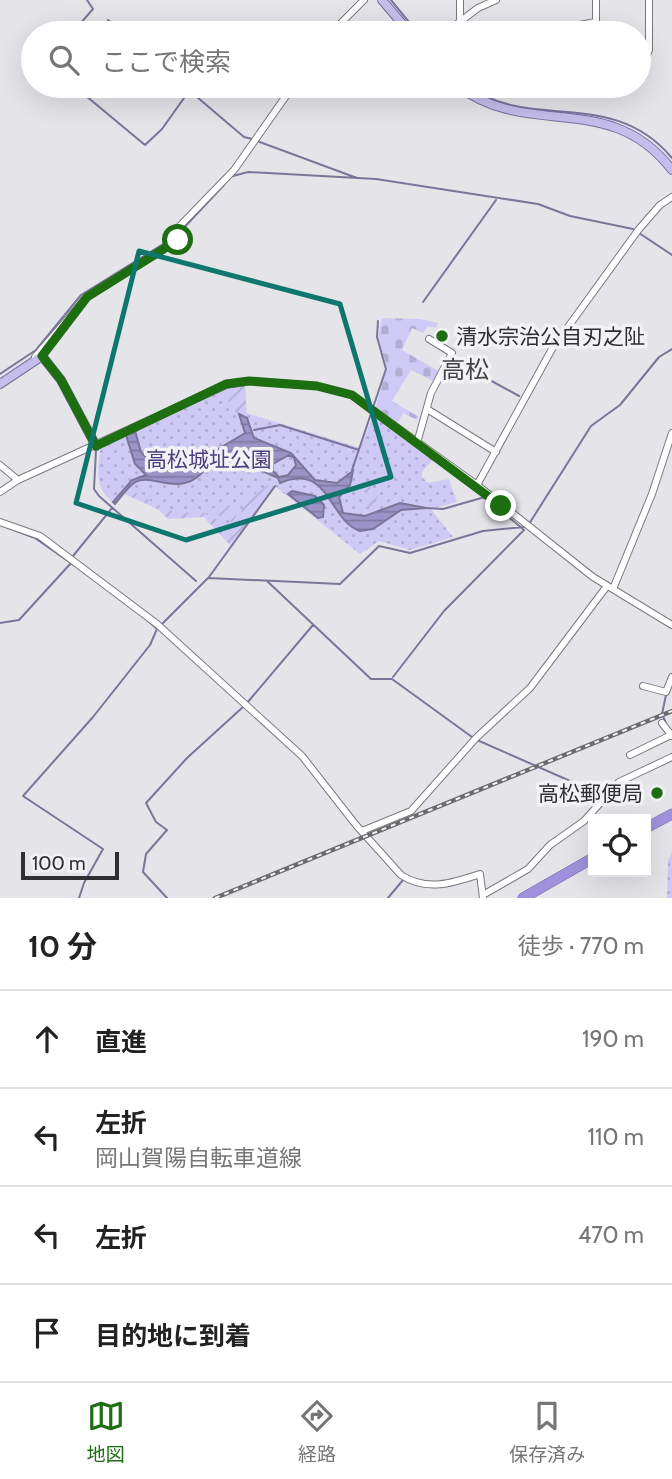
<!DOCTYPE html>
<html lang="ja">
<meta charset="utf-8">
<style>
:root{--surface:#fff;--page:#f2f2f2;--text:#222;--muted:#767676;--line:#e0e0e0;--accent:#1d6d11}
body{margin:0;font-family:Cabin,"Noto Sans JP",sans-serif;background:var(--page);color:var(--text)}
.controls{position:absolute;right:21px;bottom:21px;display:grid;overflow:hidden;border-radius:0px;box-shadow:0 7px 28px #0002}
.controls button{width:63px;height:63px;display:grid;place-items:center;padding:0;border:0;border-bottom:2px solid var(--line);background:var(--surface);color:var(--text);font:35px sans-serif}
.scale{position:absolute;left:21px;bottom:18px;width:98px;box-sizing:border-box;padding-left:7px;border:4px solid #2f2e30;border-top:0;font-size:19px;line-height:24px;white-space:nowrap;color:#2f2e30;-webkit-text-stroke:5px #f2f2f6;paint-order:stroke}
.stop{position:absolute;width:21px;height:21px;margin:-16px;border:5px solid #1d6d11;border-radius:50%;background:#fff}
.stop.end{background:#1d6d11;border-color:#fff;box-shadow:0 2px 7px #0008}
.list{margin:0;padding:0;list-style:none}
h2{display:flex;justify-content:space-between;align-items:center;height:91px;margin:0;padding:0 28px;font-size:30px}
h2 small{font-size:23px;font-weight:400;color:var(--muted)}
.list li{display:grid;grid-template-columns:46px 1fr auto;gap:21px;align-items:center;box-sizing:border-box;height:98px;padding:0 28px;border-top:2px solid var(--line)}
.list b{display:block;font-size:26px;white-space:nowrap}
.list p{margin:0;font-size:23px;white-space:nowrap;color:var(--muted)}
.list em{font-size:23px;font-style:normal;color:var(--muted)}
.icon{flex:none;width:38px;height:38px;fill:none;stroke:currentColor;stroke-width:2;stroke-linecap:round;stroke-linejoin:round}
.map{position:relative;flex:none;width:672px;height:898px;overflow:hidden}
.search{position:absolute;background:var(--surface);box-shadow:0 7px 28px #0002;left:21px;right:21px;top:21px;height:77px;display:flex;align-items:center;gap:18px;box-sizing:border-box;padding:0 24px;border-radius:38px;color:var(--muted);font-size:26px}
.sheet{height:483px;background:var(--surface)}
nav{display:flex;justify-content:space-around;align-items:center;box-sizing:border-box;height:98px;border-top:2px solid var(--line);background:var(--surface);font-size:19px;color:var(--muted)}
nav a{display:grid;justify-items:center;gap:4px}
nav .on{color:var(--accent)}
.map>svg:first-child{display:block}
</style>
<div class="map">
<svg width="672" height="898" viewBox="0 0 672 898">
<defs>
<pattern id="cemetery-stones" width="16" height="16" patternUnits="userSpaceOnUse" patternTransform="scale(1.75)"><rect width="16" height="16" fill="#cfc9f6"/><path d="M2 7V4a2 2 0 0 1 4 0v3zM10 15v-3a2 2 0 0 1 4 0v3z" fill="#b2add3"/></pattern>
<pattern id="park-dots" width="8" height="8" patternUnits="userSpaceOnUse" patternTransform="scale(1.75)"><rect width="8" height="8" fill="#cfc9f6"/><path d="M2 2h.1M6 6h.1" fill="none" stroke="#b2add3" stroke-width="1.8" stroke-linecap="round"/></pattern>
<pattern id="garden-furrows" width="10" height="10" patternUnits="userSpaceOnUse" patternTransform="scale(1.75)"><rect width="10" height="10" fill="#cfc9f6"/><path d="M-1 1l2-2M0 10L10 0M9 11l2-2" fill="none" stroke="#b2add3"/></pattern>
<pattern id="water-rules" width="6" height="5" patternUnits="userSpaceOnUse" patternTransform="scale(1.75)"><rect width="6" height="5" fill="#9c94c8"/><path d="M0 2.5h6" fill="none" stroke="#8079a3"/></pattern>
</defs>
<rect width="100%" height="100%" fill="#e5e4e9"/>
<path fill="url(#cemetery-stones)" d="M382,318l37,1 19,4 -2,5 -8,-2 -5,7 -11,-5 -10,22 38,22 -5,10 -24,-12 -19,31 27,16 -2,3 -14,-7 -6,11 -22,-14 12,-43 -9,-29z"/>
<path fill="url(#park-dots)" d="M220,387l20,24 120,37 14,-35 60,45 -12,14v5l6,6 21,-4 8,23 -26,7 22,28 -43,13 -31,-9 -19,13 -84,-67 -46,58 -28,-30 -31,1 -32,-16 -14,-13 -13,15c-19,-17 -13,-31 -12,-55z
M672,851v47h-5l1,-37z"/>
<path fill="url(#garden-furrows)" d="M245,384l2,31h-1l-11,-3 -12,-19 1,-6z
M268,485l6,2 -44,58 -26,-28 -36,2 -10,-10 -34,-15 4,-5 40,21 12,3 22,-1 29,15 8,-5 5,-20z
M364,485l10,3 4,9 -7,9 -10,4 -3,-4 10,-6 -2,-7 -5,-4z
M229,505l8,5 -2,9 -4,3 -22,-13z"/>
<path fill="url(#water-rules)" stroke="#7b759a" stroke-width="2" fill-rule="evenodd" d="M239,414l8,4 7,20 37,15 24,27 22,3 16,-12 -3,14 -11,12 4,16 22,3 35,-13 26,5 -25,2 -28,19 -13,2c-32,-11 -30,-69 -80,-48l-2,-5 -46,-21 -19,10 -5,-2c-24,38 -57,5 -74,18 -7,5 -13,14 -19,21l-2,-2 19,-22 14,-5 -11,-11 -9,-29 9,-4 6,21 17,18h25l62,-37zM289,455l5,3 2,7 -8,10 -9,2 -6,-6v-7z
M292,491l23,5 9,9 -1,12 -5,1 -30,-24z"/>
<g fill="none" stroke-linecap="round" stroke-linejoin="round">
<path stroke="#7b759a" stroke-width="2" d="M391,0l27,33
M108,20l16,13
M72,33l21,-24 -6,-9
M64,86h5
M74,86l71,59 17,-16 27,-38
M184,86l60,51 8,2
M469,86c61,46 143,0 203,72
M257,141l100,37
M233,176l15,-4 128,7 162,25 32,12 63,13 39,26
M178,234l46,-49
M423,302l73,-102
M0,374l36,-24 45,-55 92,-57
M488,379l31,17
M254,430l26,-5 79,25
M96,450l-2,39 5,7 97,85
M352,470l34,-101 -9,-32 1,-16
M529,524l62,-98 29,-21 39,-48 13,-8
M0,525l35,13 40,28
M73,556l39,-48
M209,577l66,-91
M267,581l104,98h21l80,58
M147,620l9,8
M0,623l19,-3 52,-57
M161,625l47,-47 132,6 39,-38 31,7 73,-22 41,-4
M393,677l51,-66 80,-81 -39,-33 -42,12 -17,-1
M247,703l66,-78
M666,723l-4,-9 4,-19
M477,740l125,55
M79,898l5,-15 19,-34 -80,-53 70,-79 57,-72 7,-16
M167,898l-24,-26 3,-18 21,-24 -11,-8 -10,-19 41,-45 56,-51
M388,898l15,-18"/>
<defs>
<path id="minor" d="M460,20v-20
M331,33l33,-33
M445,33l33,-25 18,-8
M534,33l62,-11
M596,33v-33
M639,55h8l2,-5v-50
M35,357l52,-60 91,-57 -5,-7 61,-63 59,-84
M427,409l69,43
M417,443l14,-50 21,-40 -23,-14
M0,465l18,15
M477,485l75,-136 87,-120 21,-24 12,-8
M0,492l18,-12 208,-95 23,-4 68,5 35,9 125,90 116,92 79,48
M0,522l40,14 117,88 145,132 54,69 45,50c26,17 52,8 79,-1l3,24
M613,589l39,-95 20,-61
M643,686l23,6 6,-15
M662,723l10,13
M630,755l41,-20
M362,831l49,-20 65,-73 54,-50 77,-102
M483,895l45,-26 22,-24 34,-24 35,-39 53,-25"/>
<path id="major" d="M382,0l28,33
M458,86c71,54 152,3 214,84
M0,384l42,-28 19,24 35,66"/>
<path id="highway" d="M646,828l26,-14
M523,898l70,-40"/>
</defs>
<use href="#minor" stroke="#7a7a7e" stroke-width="8"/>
<use href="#major" stroke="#786ea0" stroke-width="10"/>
<use href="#highway" stroke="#786ea0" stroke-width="11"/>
<use href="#minor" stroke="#fff" stroke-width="6"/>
<use href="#major" stroke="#c5bdeb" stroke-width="8"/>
<use href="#highway" stroke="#9f91dd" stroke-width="10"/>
<defs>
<path id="rail" d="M215,898l457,-187"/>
</defs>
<use href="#rail" stroke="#6c6b6e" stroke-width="4.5"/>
<use href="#rail" stroke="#f2f2f6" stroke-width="2" stroke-dasharray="5" stroke-linecap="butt"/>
</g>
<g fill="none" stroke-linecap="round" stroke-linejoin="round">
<path stroke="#1d6d11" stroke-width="9" d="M178,240l-91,57 -45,59 19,24 35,66 130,-62 23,-3 68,5 35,9 149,111"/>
</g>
<path fill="none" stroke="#0f766e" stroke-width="5" stroke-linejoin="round" d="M139,251l201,53 51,173 -205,63 -110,-37z"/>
<g fill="#1d6d11" stroke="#f2f2f6" stroke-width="2.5">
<circle cx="442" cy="336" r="7"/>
<circle cx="657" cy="793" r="7"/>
</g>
<g text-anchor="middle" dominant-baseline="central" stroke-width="7" stroke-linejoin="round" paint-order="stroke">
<g font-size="21" fill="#2f2e30" stroke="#f2f2f6" text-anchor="start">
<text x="456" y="336">清水宗治公自刃之阯</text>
<text x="643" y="793" text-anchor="end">高松郵便局</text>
</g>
<g font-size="21" fill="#4c3d7e" stroke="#f2f2f6">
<text x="209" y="459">高松城址公園</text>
</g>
<g font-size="24" fill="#434246" stroke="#f2f2f6">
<text x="465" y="369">高松</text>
</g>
</g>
</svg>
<div class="controls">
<button><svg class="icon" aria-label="locate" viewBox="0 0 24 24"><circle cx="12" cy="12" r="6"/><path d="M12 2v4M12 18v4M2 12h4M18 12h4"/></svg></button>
</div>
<div class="scale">100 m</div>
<div class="stop" style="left:178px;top:240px"></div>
<div class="stop end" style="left:501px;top:506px"></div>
<div class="search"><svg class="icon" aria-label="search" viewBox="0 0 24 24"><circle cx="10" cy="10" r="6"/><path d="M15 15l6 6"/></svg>ここで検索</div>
</div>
<section class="sheet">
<h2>10 分<small>徒歩 · 770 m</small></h2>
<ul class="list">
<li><svg class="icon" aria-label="ahead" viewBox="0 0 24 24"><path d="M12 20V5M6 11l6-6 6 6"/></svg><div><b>直進</b></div><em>190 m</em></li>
<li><svg class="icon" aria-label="left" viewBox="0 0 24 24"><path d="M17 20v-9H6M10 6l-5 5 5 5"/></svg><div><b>左折</b><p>岡山賀陽自転車道線</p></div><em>110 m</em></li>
<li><svg class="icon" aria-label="left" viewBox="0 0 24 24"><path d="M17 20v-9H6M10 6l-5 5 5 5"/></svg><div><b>左折</b></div><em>470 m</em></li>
<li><svg class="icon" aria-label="arrive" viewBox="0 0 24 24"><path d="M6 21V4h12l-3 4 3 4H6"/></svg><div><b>目的地に到着</b></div></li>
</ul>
</section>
<nav>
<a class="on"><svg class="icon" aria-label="map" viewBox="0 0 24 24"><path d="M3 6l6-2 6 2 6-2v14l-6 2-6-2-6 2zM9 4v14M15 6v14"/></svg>地図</a>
<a><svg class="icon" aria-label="directions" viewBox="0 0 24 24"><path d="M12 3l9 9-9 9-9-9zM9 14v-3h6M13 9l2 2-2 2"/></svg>経路</a>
<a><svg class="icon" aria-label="saved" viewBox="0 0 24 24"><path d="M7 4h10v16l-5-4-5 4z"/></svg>保存済み</a>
</nav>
